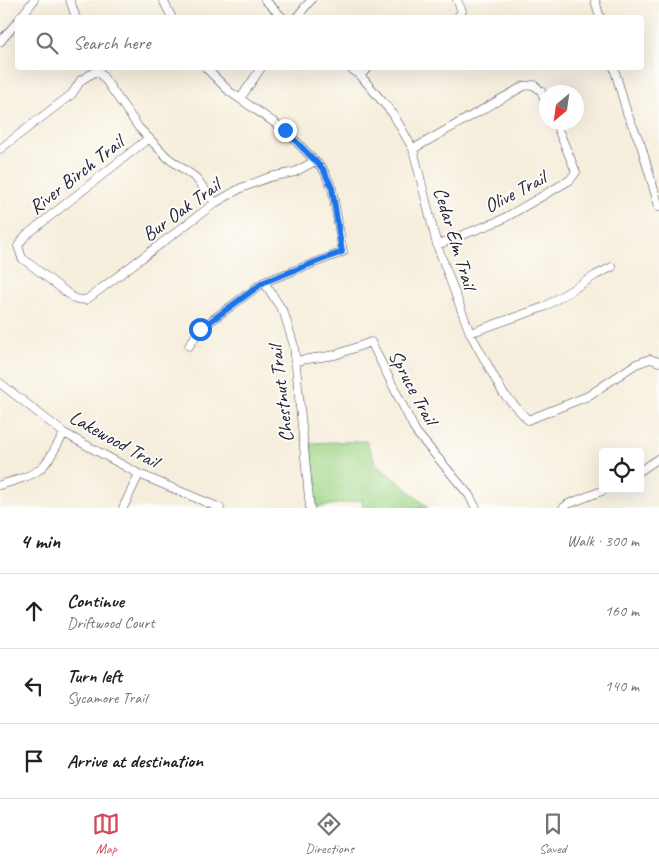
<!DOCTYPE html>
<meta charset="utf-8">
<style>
:root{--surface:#fff;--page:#f6f6f6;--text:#202124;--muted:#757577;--line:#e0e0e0;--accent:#d1495b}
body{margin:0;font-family:Caveat,sans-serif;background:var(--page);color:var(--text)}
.controls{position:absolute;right:15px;bottom:15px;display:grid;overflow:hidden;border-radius:5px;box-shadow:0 5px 20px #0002}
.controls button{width:45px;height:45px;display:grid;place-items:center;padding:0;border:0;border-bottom:1px solid var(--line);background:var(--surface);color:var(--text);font:25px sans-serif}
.compass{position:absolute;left:539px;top:85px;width:45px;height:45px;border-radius:50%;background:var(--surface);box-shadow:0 5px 20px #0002;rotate:209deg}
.stop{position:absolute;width:15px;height:15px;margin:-11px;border:4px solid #1a73e8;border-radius:50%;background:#fff}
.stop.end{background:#1a73e8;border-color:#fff;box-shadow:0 1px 5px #0008}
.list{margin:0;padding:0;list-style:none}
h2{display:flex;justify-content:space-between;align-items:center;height:65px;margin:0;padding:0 20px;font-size:21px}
h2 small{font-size:16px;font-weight:400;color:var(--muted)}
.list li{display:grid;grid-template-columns:32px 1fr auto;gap:15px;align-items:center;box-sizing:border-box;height:75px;padding:0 20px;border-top:1px solid var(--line)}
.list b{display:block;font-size:19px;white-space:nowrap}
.list p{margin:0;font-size:16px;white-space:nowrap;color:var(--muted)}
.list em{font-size:16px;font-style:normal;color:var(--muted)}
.icon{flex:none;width:28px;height:28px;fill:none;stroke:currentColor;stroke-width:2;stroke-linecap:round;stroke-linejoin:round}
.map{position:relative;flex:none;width:659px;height:508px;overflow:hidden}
.search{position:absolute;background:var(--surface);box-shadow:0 5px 20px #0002;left:15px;right:15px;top:15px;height:55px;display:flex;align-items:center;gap:12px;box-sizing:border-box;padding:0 18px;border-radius:5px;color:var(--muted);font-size:19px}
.sheet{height:290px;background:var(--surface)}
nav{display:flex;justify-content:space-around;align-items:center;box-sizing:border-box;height:70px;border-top:1px solid var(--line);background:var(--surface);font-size:14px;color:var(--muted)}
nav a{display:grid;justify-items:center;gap:2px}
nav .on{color:var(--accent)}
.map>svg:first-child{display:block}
</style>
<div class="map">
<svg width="659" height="508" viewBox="0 0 659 508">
<rect width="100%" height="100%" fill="#fdfcf7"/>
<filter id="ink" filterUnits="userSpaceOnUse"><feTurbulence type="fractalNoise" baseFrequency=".02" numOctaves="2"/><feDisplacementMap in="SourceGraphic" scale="10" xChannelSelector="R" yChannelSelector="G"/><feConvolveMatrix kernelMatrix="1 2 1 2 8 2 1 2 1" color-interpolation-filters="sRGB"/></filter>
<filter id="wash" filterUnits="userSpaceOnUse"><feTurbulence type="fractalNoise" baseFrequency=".0096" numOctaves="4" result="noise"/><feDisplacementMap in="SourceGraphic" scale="20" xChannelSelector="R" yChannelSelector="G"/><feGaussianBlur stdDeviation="1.12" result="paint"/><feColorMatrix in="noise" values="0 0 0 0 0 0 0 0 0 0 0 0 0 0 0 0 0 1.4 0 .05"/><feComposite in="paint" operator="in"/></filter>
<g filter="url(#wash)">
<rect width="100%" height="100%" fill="#f6eedc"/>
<path fill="#9fd688" stroke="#607c62" d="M366,441l11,25 23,17 28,25h-65l-1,-8 -45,7 -7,-64z"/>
</g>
<g filter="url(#ink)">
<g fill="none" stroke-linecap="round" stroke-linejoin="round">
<defs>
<path id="street" d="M70,0l6,18
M163,0l9,18
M265,0l18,18
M595,0l5,18
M20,18l14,-18
M296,18l15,-18
M457,18l5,-7 -5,-11
M0,42l18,-21
M97,68l42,60 29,30 28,20 19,25
M350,68l10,7 33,39 20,35 24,96 33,88 33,60 25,27 60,-24 48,-32 14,-5 9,3
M614,68l13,45 14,32 18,62
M360,75l8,-7
M240,99l21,-31
M149,138l-124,98 -7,10 4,12 53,41 11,1 129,-97 26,-15 29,-11 25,-5 20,-11
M0,149l72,-55 9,-14 17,-10
M413,149l111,-63 10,-1 7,6 5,13
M437,245l64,-25 69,-40 6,-8 -21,-50
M264,282l20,31 10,33 16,162
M470,333l74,-26 52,-32 16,-8
M189,346l11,-17 64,-47 79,-30 -11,-64 -9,-19 -38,-39 -55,-38 -24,-24
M295,361l40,-6 36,-13 45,90 53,63 7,13
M0,383l64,50 75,41 81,34
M640,471l19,-13
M0,485c44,-13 42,-13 64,-52
M123,508l16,-34
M563,508l5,-4 39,-15"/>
</defs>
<use href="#street" stroke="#424153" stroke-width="9"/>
<use href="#street" stroke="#fff" stroke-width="8"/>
</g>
</g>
<g fill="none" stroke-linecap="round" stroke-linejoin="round" filter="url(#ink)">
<path stroke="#1a73e8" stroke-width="6" d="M200,329l64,-47 78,-30 -10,-64 -9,-19 -38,-39"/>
</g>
<g text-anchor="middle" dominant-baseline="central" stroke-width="4" stroke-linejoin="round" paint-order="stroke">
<g font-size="20" fill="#22223b" stroke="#fdfcf7">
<text transform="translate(76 175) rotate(-38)">River Birch Trail</text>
<text transform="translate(515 192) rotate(-28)">Olive Trail</text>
<text transform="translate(181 210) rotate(-36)">Bur Oak Trail</text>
<text transform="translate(455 238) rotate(73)">Cedar Elm Trail</text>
<text transform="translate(413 387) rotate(62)">Spruce Trail</text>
<text transform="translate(281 394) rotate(-97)">Chestnut Trail</text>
<text transform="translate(114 439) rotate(29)">Lakewood Trail</text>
</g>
</g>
</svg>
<div class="controls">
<button><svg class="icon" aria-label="locate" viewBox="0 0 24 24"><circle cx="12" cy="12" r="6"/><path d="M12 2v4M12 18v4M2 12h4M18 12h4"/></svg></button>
</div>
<svg class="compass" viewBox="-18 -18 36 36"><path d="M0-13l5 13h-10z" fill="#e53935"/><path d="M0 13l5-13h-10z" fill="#757577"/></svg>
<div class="stop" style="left:200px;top:329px"></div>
<div class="stop end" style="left:285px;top:130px"></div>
<div class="search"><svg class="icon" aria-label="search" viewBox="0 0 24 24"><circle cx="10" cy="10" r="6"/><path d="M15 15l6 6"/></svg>Search here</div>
</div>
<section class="sheet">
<h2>4 min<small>Walk · 300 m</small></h2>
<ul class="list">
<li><svg class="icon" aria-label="ahead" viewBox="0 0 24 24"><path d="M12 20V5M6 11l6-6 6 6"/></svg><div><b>Continue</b><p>Driftwood Court</p></div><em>160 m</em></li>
<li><svg class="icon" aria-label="left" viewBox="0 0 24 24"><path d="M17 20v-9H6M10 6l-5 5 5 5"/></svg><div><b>Turn left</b><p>Sycamore Trail</p></div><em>140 m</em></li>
<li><svg class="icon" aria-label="arrive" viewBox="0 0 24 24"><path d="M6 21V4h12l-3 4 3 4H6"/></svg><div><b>Arrive at destination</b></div></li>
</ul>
</section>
<nav>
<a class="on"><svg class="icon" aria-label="map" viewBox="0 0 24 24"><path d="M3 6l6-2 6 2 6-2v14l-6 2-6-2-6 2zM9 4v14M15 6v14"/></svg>Map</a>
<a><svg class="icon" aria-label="directions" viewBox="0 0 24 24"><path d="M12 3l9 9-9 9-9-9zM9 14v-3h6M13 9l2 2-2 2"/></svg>Directions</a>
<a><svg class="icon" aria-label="saved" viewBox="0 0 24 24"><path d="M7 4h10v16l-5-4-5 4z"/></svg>Saved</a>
</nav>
